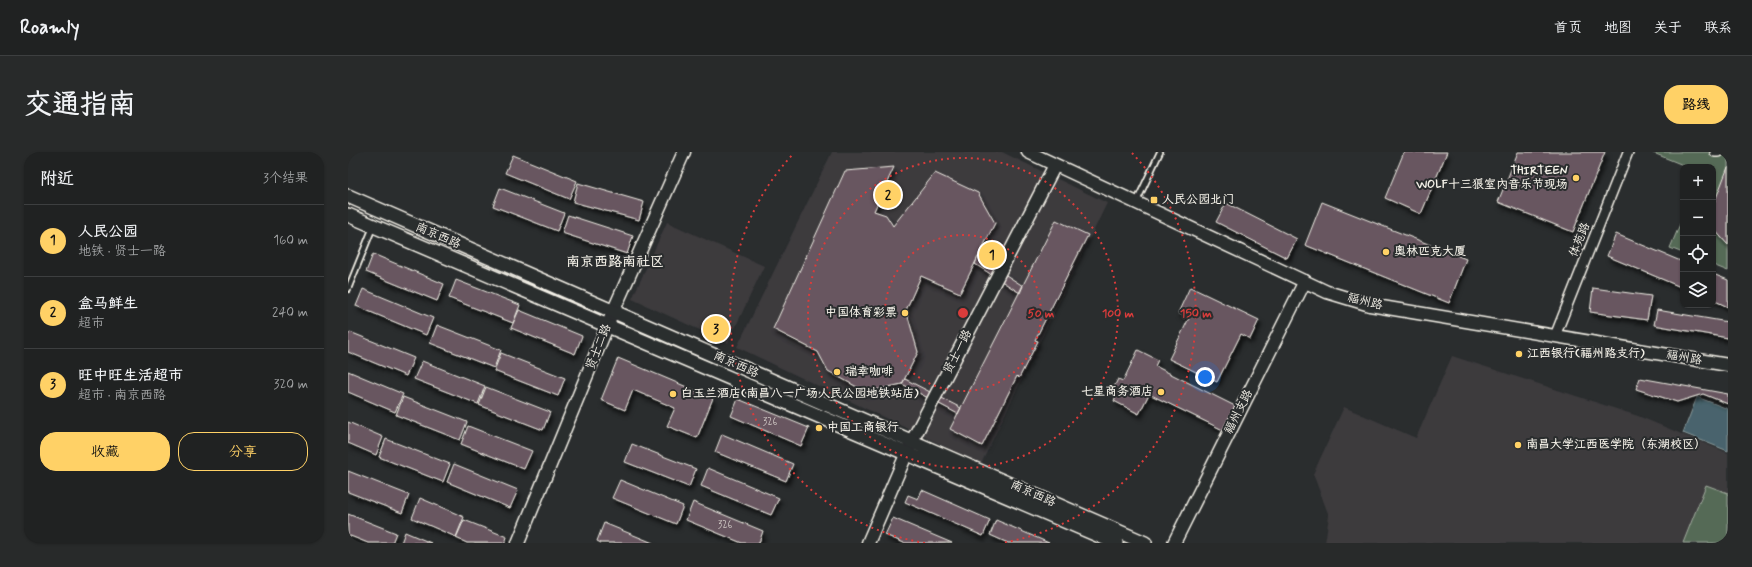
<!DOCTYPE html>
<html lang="zh">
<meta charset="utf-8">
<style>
:root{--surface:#202222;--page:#282a2a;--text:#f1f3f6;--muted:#a2a4a5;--line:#3d3f40;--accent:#ffd166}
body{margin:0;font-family:Mynerve,"LXGW WenKai TC",sans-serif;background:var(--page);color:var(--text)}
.controls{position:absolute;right:12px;top:12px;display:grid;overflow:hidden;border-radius:8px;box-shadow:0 1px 3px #0004}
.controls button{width:36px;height:36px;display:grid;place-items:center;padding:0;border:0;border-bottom:1px solid var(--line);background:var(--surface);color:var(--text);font:20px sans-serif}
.you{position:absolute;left:857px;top:225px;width:14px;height:14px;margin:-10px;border:3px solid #fff;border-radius:50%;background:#1a73e8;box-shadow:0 0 0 6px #1a73e833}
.badge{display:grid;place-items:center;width:26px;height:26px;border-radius:50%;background:var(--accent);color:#111;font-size:13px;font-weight:700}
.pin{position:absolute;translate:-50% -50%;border:2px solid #fff;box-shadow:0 1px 4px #0006}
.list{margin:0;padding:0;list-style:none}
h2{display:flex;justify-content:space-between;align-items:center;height:52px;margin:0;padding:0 16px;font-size:17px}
h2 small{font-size:13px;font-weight:400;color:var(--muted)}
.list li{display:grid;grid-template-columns:26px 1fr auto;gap:12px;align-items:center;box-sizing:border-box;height:72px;padding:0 16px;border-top:1px solid var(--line)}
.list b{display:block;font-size:15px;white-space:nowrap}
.list p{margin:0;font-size:13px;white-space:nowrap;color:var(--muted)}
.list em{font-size:13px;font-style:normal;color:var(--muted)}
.actions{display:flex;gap:8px;padding:12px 16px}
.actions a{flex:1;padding:9px 0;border:1px solid var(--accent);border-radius:16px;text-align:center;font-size:14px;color:var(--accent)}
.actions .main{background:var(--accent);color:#111}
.icon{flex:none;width:22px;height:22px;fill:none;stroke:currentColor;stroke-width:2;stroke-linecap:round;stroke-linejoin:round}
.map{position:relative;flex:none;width:1380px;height:391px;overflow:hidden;border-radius:16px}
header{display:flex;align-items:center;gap:24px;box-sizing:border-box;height:56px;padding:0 20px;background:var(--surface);border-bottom:1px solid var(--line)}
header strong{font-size:19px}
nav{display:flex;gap:22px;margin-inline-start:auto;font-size:14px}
.intro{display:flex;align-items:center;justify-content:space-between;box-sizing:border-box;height:96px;padding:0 24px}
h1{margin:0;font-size:28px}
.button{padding:10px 18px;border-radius:16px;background:var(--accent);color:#111;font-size:14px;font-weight:700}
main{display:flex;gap:24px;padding:0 24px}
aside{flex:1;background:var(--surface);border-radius:16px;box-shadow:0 1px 3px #0004}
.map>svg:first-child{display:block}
</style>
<header>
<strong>Roamly</strong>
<nav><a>首页</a><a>地图</a><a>关于</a><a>联系</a></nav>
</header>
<div class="intro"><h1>交通指南</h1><a class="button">路线</a></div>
<main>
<aside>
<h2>附近<small>3个结果</small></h2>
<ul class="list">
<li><span class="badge">1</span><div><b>人民公园</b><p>地铁 · 贤士一路</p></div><em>160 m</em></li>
<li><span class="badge">2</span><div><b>盒马鲜生</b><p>超市</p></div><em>240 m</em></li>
<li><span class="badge">3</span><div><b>旺中旺生活超市</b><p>超市 · 南京西路</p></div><em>320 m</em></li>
</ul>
<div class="actions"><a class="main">收藏</a><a>分享</a></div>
</aside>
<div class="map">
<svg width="1380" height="391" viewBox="0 0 1380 391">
<defs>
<filter id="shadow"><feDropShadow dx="2.5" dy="4.5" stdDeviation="2" flood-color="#0009"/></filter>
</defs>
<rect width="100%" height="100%" fill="#2a2d2e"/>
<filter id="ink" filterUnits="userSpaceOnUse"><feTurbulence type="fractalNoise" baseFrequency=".025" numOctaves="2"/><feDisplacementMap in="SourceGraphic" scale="8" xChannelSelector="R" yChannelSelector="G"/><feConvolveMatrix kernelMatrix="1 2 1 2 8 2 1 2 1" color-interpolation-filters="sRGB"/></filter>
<g filter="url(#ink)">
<path fill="#3c3a3d" d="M484,0h170l105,51 -126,261 -244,-117z
M319,70l97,44 -36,77 -96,-44z
M1104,204l186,60 90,37v90h-403l4,-27 -16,-42 31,-67 72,31z"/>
<path fill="#556b57" stroke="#a4aea0" d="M1303,0h77v119l-15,-6v-98h-25z
M1335,65v36l-13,-5z
M1358,333l22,8v50h-45z"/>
<path fill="#48646d" stroke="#8d9c9e" d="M1349,245l31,12v42l-45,-18z"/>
<path fill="#675761" stroke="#f4f1e8" filter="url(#shadow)" d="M1056,0h43l-26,62 -36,-16z
M1170,0h87l-32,80 -75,-30z
M165,3l64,26 -8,18 -64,-26z
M546,15l-20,44 12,4 7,11 42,-53 43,20 17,30 -35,70 -39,-17 -15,34 12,42 -16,32 -36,8 -38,-21 -10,-19 -45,-23 72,-158z
M1380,15v78l-15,-17v-22z
M230,31l66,19 -5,18 -66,-18z
M152,36l64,25 -7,18 -64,-25z
M974,50l144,57 -17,44 -144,-58z
M878,51l71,36 -10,19 -71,-36z
M220,63l65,21 -6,18 -65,-21z
M708,68l32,15 -53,105 3,1 -19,37 -2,-2 -35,70 -32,-17z
M1268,82l67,28v26l-76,-32z
M25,102l71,30 -7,17 -71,-29z
M630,105l45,29 -3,7 -45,-29z
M1365,122l15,6v27l-15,-7z
M108,128l64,25 -7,18 -64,-25z
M842,135l69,33 -9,19 -9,-5 -24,48 -48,-23 20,-41 -11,-5z
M1245,136l58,8 -4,24 -57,-8z
M15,137l70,29 -7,17 -70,-29z
M171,158l63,26 -7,18 -64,-26z
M1309,158l71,12v16l-74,-13z
M89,173l64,25 -7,18 -64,-25z
M2,180l64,26 -8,18 -58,-24v-16z
M790,198l20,10 -3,6 84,42 -12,24 -78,-38 -10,20 -25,-13 3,-8 -5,-2 6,-12 5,2z
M153,201l64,25 -7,18 -64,-25z
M270,206l95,40 -16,40 -30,-12 8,-18 -42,-18 -8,20 -24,-10z
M74,209l63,25 -7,18 -64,-25z
M0,219l55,23 -8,18 -47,-20z
M1292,226l88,16v10l-25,-10 -26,8 -41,-13z
M557,227l56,29 -3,6 -56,-30z
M138,235l64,25 -7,18 -64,-25z
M55,245l64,25 -7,18 -64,-25z
M390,247l71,29 -8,18 -70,-30z
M0,270l35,15 -7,18 -28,-12z
M120,274l64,25 -8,18 -63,-25z
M374,282l71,30 -7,17 -71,-29z
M38,287l64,25 -7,18 -64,-25z
M284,292l64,25 -7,18 -64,-25z
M106,312l64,26 -8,18 -63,-26z
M360,316l71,30 -8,17 -70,-29z
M0,319l61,24 -7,18 -54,-21z
M272,328l63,26 -7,18 -64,-26z
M574,338l68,30 -7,16 -78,-34 3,-7 10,4z
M72,346l44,19 -8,20 -44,-19z
M345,350l70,29 -4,12h-17l-56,-23z
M0,362l48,19 -4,10h-24l-20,-8z
M545,366l59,25h-48l-19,-8z
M116,368l43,17 -2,6h-38l-11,-5z
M648,368l53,23h-41l-18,-8z
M256,371l49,20h-52l-4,-2z
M57,380l26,11h-30z"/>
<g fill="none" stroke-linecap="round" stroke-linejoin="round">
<defs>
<path id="service" d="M789,49l23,-49
M0,137l25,-62"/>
<path id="minor" d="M1367,0h3
M1207,184l73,-184"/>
<path id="tertiary" d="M680,0l299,140 43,13 358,60
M170,391l95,-231 71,-160
M520,391l44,-102 143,-276
M826,391l131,-262"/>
<path id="secondary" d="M0,44l797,347
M0,63l768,328"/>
</defs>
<use href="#service" stroke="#f4f1e8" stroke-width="8"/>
<use href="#minor" stroke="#f4f1e8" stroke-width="12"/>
<use href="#tertiary" stroke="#f4f1e8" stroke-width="15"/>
<use href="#secondary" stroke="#f4f1e8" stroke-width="16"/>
<use href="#service" stroke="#2a2d2e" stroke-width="4.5"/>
<use href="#minor" stroke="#2a2d2e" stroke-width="9"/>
<use href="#tertiary" stroke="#2a2d2e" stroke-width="12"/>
<use href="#secondary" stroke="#2a2d2e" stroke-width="13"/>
</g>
</g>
<g fill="none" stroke="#d93c3b" stroke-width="2" stroke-dasharray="2 4">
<circle cx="615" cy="161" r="78"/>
<circle cx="615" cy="161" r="155"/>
<path d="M577 391A233 233 0 0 1 446 1M784 1A233 233 0 0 1 653 391"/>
</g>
<g fill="#ffd166" stroke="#2a2d2e" stroke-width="1.5">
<circle cx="1228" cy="26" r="4"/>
<rect x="802" y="44" width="8" height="8" rx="2"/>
<circle cx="1038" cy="100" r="4"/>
<circle cx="557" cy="161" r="4"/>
<circle cx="1171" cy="202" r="4"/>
<circle cx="489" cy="220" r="4"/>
<circle cx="813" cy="240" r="4"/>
<circle cx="325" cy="242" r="4"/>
<circle cx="471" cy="276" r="4"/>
<circle cx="1170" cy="293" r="4"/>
</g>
<g text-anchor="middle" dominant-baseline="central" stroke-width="4" stroke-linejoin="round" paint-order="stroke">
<g font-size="10" fill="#d1cac6">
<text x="422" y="270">326</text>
<text x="377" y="373">326</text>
</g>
<g font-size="12" font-weight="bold" fill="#f4f1e8" stroke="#2a2d2e" text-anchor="start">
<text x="1220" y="19" text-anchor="end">THIRTEEN<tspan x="1220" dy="14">WOLF十三狼室内音乐节现场</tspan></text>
<text x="814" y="48">人民公园北门</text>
<text x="1046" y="100">奥林匹克大厦</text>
<text x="549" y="161" text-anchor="end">中国体育彩票</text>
<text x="1179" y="202">江西银行(福州路支行)</text>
<text x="497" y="220">瑞幸咖啡</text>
<text x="805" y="240" text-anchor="end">七星商务酒店</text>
<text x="333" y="242">白玉兰酒店(南昌八一广场人民公园地铁站店)</text>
<text x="479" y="276">中国工商银行</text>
<text x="1178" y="293">南昌大学江西医学院（东湖校区）</text>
</g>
<g font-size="12" fill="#f4f1e8" stroke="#2a2d2e">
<text transform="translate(90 84) rotate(23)">南京西路</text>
<text transform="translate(1232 88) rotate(-68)">体苑路</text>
<text transform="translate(1017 150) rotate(14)">福州路</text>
<text transform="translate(251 195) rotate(-68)">贤士二路</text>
<text transform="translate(610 200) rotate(-63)">贤士一路</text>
<text transform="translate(1336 206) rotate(10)">福州路</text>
<text transform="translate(388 213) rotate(24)">南京西路</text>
<text transform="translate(891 260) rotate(-63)">福州支路</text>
<text transform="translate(685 342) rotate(24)">南京西路</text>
</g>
<g font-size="14" font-weight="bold" fill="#f4f1e8" stroke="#2a2d2e">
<text x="267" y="110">南京西路南社区</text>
</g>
</g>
<circle cx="615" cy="161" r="6" fill="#d93c3b" stroke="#2a2d2e" stroke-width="2"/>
<g font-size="12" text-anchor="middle" font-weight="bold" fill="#d93c3b" stroke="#2a2d2e" stroke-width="4" stroke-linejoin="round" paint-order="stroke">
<text x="693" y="165">50 m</text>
<text x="770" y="165">100 m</text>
<text x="848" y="165">150 m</text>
</g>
</svg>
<div class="controls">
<button>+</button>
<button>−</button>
<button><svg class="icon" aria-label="locate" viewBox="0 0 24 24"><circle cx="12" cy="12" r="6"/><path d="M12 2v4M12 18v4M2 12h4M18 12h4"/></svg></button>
<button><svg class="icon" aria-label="layers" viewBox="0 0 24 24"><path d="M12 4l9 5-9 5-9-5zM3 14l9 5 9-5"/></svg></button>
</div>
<div class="you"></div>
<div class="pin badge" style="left:644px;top:103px">1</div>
<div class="pin badge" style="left:540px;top:43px">2</div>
<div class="pin badge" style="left:368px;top:177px">3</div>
</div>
</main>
